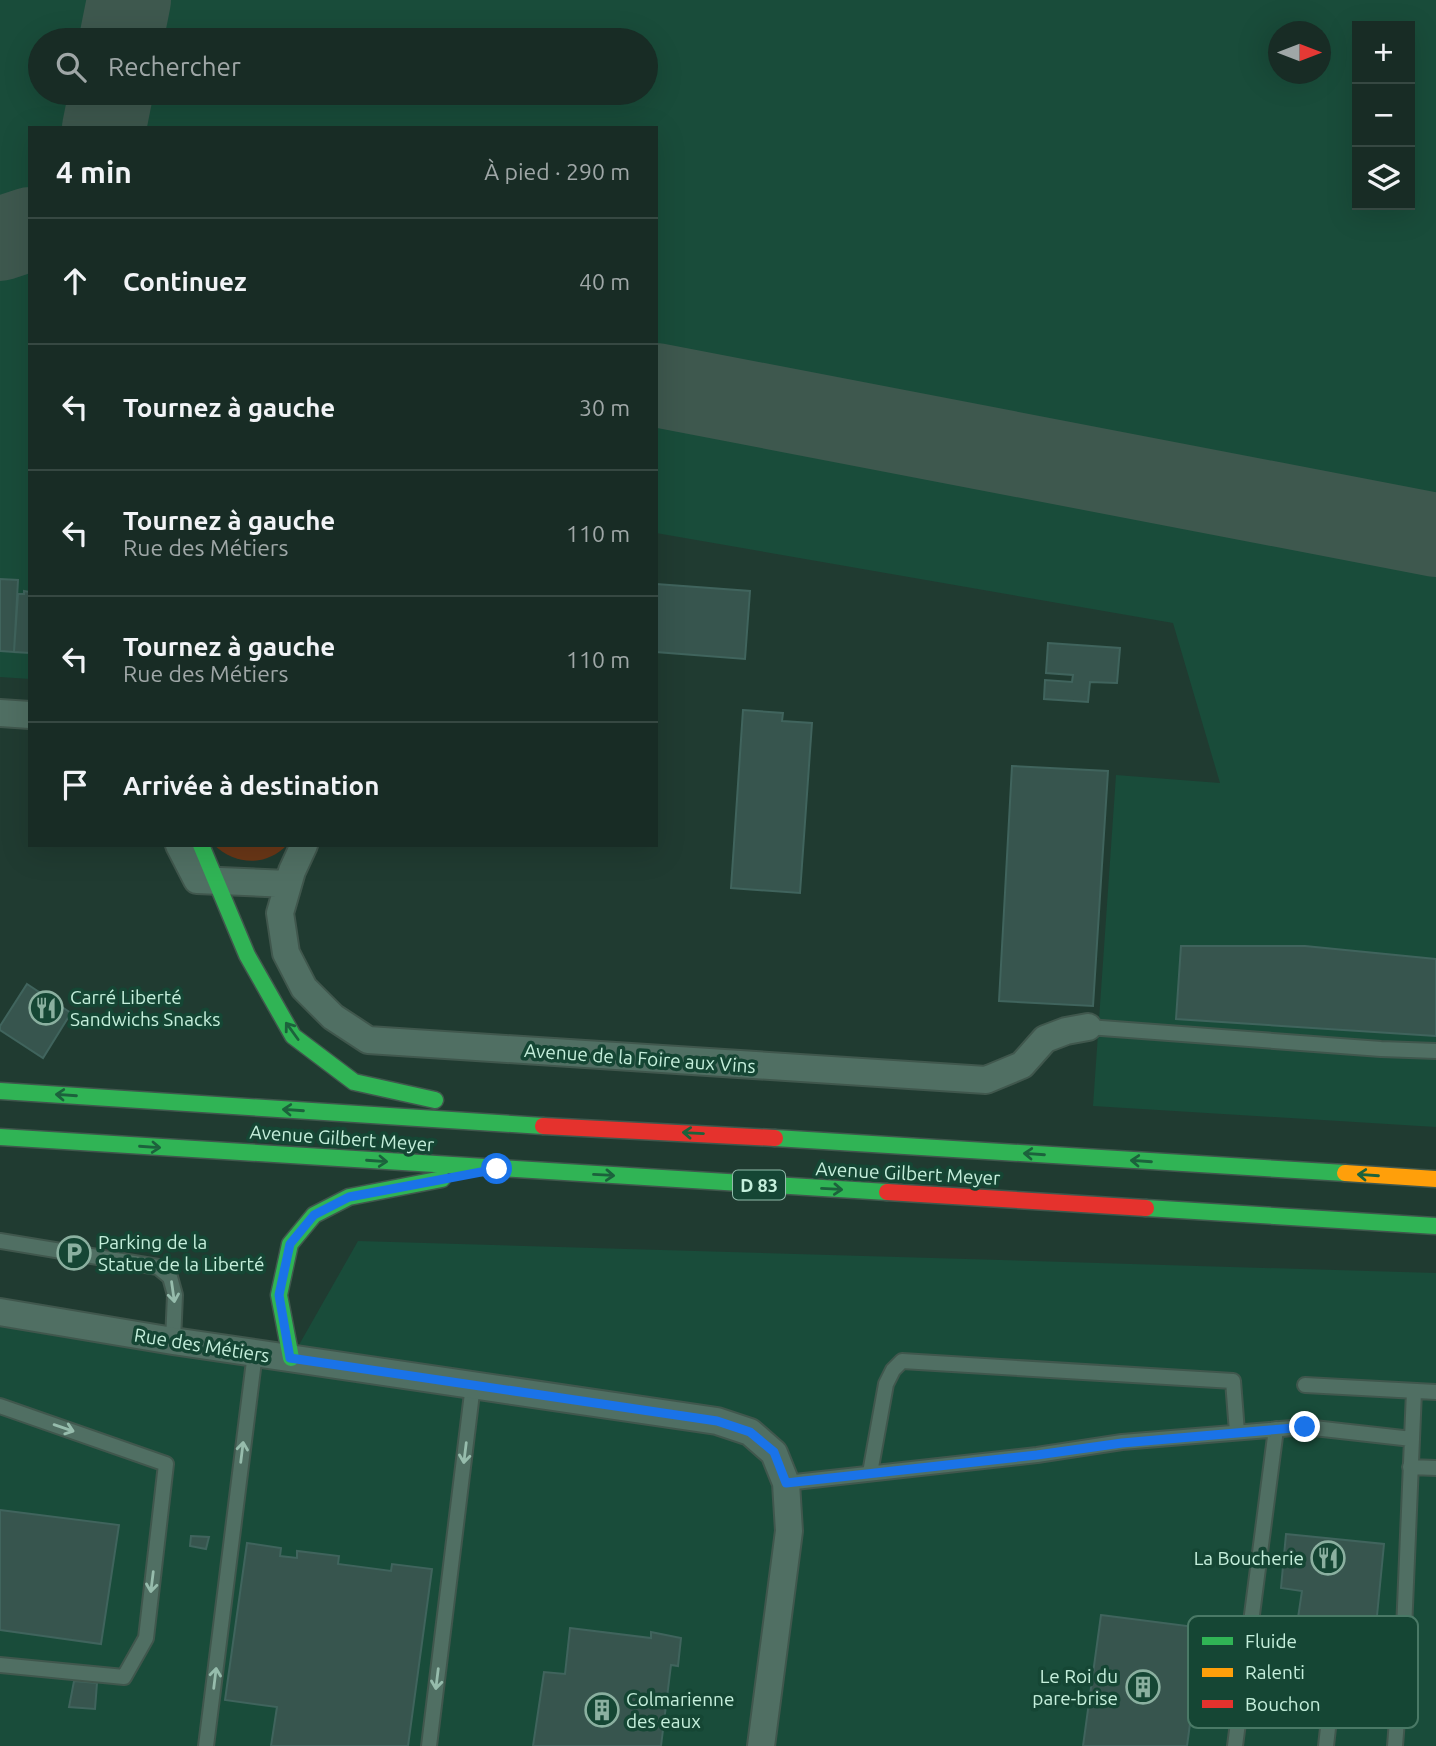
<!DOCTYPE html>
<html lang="fr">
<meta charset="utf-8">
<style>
:root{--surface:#182c25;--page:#253832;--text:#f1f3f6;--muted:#9fa7a7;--line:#364842}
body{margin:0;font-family:Ubuntu,sans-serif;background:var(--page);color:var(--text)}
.controls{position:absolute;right:21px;top:21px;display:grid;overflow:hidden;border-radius:0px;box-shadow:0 7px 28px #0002}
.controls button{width:63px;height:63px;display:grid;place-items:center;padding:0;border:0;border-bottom:2px solid var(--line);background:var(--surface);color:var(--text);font:35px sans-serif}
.compass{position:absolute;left:1268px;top:21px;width:63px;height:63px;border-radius:50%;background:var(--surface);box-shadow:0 7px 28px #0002;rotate:90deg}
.stop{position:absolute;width:21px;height:21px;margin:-16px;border:5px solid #1a73e8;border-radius:50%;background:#fff}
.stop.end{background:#1a73e8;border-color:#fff;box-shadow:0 2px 7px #0008}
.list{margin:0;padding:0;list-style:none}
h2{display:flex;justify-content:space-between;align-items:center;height:91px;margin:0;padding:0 28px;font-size:30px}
h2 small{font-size:23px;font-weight:400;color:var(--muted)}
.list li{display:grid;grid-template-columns:46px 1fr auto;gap:21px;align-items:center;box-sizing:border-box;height:126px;padding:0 28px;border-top:2px solid var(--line)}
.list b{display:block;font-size:26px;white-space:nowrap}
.list p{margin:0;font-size:23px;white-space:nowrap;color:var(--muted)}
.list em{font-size:23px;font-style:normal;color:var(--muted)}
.icon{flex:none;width:38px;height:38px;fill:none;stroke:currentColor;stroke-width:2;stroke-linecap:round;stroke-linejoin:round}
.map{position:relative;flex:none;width:1436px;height:1746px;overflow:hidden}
.search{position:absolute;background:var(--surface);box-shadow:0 7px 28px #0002;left:28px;top:28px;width:630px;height:77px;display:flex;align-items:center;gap:18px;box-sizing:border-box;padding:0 24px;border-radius:38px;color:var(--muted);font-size:26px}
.panel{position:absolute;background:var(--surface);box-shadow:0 7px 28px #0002;left:28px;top:126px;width:630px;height:721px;border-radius:0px}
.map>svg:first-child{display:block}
</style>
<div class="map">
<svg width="1436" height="1746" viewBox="0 0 1436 1746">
<rect width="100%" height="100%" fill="#203b31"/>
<path fill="#194c3a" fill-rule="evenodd" d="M0,0h1436v1127l-343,-21 23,-331 104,8 -47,-160 -517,-90v-405h-626v551l-30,-2zM1357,26h53v179h-53zM1278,32h42v42h-42zM40,40h606v53h-606z
M358,1241l1078,32v473h-1436v-420l287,40z"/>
<path fill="#6a3717" d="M214,845h73c-21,22 -52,20 -73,0z"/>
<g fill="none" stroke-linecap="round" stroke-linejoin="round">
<path stroke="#3e584e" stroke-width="84" d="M121,40l8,-40
M104,128l7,-35
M0,239l30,-10
M656,385l780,150"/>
</g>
<path fill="#37554e" stroke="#40645d" stroke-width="2" d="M0,579l18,1 -4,72 -14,-1z
M656,584l94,7 -5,68 -89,-7z
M24,591l6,1v61l-16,-1 4,-58h6z
M1048,643l72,5 -3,35 -27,-1 -2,20 -44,-3 1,-19 27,2 1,-7 -27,-2z
M743,710l40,3 -1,8 30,2 -12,170 -69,-5z
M1012,766l96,5 -15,235 -94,-5z
M1181,946h124l131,13v77l-260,-17z
M27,984l44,29 -28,45 -43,-28v-4z
M0,1510l119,15 -18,119 -101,-14z
M1286,1534l98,10 -8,82 -20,-2 -3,13 -57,-6 6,-40 -21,-3z
M191,1536l18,1 -3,12 -16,-3z
M247,1543l34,5 -1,8 17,2v-7l42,5 -1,8 53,7 1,-7 40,5 -24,177h-137l6,-39 -52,-7z
M1101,1615l102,13 -16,118h-104z
M570,1628l81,10v-6l30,6 -3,28 -7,-1 -10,81h-128l11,-74 21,2z
M74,1681l23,2 -2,26 -26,-2z"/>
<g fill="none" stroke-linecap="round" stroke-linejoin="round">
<defs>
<path id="lane" d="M1088,1027l293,22 55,2
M0,1241l158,26 12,10 5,18 -2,46
M1305,1385l131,7
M0,1406l166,58 -20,174 -22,39 -124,-12
M1410,1467l26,1
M870,1473l16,-89 7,-14 9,-9 331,20 4,51
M786,1483l251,-28 85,-13 183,-15 107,12 2,-48
M1252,1639l85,9 -11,98
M206,1746l49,-393
M429,1746l44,-361
M1235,1746l41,-317
M1395,1746l9,-116 8,-191"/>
<path id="street" d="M0,713l30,2
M179,845l18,35 91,4
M304,845l-12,26 -12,42 6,40 18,35 29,29 35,23 618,40 36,-15 23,-26 21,-8 22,-4
M0,1312l173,29 544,80 33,11 24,21 12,30 3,48 -28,215"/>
<path id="fast" d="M201,845l46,110 46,81 61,46 81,18
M0,1091l543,35
M0,1137l887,55
M775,1138l570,35
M1146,1208l290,18
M291,1358l-12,-63 11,-51 24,-29 35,-18 93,-18"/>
<path id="slow" d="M1345,1173l91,6"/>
<path id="jam" d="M543,1126l232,12
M887,1192l259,16"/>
</defs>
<use href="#lane" stroke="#40574d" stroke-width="18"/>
<use href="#street" stroke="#40574d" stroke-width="30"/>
<use href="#fast" stroke="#40574d" stroke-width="19"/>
<use href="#slow" stroke="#40574d" stroke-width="19"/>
<use href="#jam" stroke="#40574d" stroke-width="19"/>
<use href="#lane" stroke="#506f63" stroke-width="14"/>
<use href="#street" stroke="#506f63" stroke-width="26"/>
<use href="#fast" stroke="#30b455" stroke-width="16"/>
<use href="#slow" stroke="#ff9f0a" stroke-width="16"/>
<use href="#jam" stroke="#e5322d" stroke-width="16"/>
</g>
<defs><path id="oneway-shaft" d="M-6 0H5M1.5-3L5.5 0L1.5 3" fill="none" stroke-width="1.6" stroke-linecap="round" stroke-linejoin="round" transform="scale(1.75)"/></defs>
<g stroke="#1c623c">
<use href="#oneway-shaft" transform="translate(292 1031) rotate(-126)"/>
<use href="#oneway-shaft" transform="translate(66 1095) rotate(-176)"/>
<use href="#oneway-shaft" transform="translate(293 1110) rotate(-176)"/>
<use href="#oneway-shaft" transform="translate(693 1133) rotate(-177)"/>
<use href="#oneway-shaft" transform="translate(150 1147) rotate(4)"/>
<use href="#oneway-shaft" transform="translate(1034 1154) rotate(-176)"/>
<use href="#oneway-shaft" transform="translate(377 1161) rotate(4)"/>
<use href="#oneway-shaft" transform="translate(1141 1161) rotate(-176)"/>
<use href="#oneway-shaft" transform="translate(604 1175) rotate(3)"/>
<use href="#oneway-shaft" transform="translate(1368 1175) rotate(-176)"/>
<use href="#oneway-shaft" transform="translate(832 1189) rotate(3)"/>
</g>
<g stroke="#96bcac">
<use href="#oneway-shaft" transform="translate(173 1292) rotate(82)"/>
<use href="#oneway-shaft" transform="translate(64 1428) rotate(19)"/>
<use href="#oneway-shaft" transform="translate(242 1452) rotate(-83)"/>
<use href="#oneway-shaft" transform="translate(465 1453) rotate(97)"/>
<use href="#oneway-shaft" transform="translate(152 1582) rotate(97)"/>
<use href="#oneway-shaft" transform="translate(215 1678) rotate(-83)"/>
<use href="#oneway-shaft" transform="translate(437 1679) rotate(97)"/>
</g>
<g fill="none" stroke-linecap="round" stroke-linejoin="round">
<path stroke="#1a73e8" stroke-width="9" d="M497,1169l-148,28 -35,18 -24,29 -11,51 11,63 427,63 33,11 24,20 12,31 251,-28 85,-12 183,-16"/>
</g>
<defs>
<symbol id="restaurant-ring" viewBox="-11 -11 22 22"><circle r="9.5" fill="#154634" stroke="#8bb0a0" stroke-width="1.5"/><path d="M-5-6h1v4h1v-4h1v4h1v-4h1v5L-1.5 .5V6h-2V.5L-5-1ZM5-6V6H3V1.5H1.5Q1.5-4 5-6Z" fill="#8bb0a0"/></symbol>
<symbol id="parking-ring" viewBox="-11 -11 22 22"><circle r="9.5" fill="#154634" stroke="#8bb0a0" stroke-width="1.5"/><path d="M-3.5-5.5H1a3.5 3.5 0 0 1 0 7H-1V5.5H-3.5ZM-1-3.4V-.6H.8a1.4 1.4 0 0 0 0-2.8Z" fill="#8bb0a0"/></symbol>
<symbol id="building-ring" viewBox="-11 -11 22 22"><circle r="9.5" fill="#154634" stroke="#8bb0a0" stroke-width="1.5"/><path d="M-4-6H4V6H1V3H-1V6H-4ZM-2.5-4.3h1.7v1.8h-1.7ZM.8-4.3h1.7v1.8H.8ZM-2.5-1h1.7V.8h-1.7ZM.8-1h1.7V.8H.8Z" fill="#8bb0a0"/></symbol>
</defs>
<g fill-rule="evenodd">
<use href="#restaurant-ring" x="27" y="989" width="38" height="38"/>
<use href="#parking-ring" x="55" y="1234" width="38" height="38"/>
<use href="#restaurant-ring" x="1309" y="1539" width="38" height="38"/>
<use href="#building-ring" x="1124" y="1668" width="38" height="38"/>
<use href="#building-ring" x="583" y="1691" width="38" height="38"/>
</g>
<g text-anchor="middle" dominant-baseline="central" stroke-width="7" stroke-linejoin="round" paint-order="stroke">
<rect fill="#154634" stroke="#90bcaa" stroke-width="2" x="733" y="1170.5" width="52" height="29" rx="5"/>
<g font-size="18" font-weight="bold" fill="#c5efdc">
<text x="759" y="1185">D 83</text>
</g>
<g font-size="19" fill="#c5efdc" stroke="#154634" text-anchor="start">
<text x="70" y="997">Carré Liberté<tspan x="70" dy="22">Sandwichs Snacks</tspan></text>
<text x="98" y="1242">Parking de la<tspan x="98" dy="22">Statue de la Liberté</tspan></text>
<text x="1304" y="1558" text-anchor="end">La Boucherie</text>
<text x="1118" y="1676" text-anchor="end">Le Roi du<tspan x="1118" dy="22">pare-brise</tspan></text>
<text x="626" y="1699">Colmarienne<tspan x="626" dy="22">des eaux</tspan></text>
</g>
<g font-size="19" fill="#c5efdc" stroke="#154634">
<text transform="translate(640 1058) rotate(4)">Avenue de la Foire aux Vins</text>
<text transform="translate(342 1138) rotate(4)">Avenue Gilbert Meyer</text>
<text transform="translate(908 1173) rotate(3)">Avenue Gilbert Meyer</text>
<text transform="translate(202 1345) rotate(9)">Rue des Métiers</text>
</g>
</g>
<rect x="1188" y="1616" width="230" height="112" rx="10" fill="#154634" stroke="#4a7966" stroke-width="2"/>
<rect x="1202" y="1637" width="31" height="8" fill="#30b455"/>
<rect x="1202" y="1668" width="31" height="9" fill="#ff9f0a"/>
<rect x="1202" y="1700" width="31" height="8" fill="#e5322d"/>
<g font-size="19" fill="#c5efdc">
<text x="1245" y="1648">Fluide</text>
<text x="1245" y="1679">Ralenti</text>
<text x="1245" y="1711">Bouchon</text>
</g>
</svg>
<div class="controls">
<button>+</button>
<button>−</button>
<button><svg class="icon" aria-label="layers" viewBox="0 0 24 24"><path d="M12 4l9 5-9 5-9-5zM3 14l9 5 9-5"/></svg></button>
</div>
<svg class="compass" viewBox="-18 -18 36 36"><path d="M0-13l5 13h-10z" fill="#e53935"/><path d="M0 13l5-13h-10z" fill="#9fa7a7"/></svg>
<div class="stop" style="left:497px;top:1169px"></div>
<div class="stop end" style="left:1305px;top:1427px"></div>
<div class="search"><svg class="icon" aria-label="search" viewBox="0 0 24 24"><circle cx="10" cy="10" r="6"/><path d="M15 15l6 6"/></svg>Rechercher</div>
<section class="panel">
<h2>4 min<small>À pied · 290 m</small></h2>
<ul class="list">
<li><svg class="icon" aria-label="ahead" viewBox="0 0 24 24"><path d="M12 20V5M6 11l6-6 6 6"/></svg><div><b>Continuez</b></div><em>40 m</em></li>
<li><svg class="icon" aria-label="left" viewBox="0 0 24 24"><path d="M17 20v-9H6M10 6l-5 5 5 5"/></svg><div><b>Tournez à gauche</b></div><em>30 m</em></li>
<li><svg class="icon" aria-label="left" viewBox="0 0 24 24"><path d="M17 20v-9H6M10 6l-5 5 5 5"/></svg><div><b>Tournez à gauche</b><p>Rue des Métiers</p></div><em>110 m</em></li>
<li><svg class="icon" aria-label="left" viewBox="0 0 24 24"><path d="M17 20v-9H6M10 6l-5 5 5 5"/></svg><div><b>Tournez à gauche</b><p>Rue des Métiers</p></div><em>110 m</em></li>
<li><svg class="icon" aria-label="arrive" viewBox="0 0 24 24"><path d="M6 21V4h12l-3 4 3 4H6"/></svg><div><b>Arrivée à destination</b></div></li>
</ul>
</section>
</div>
